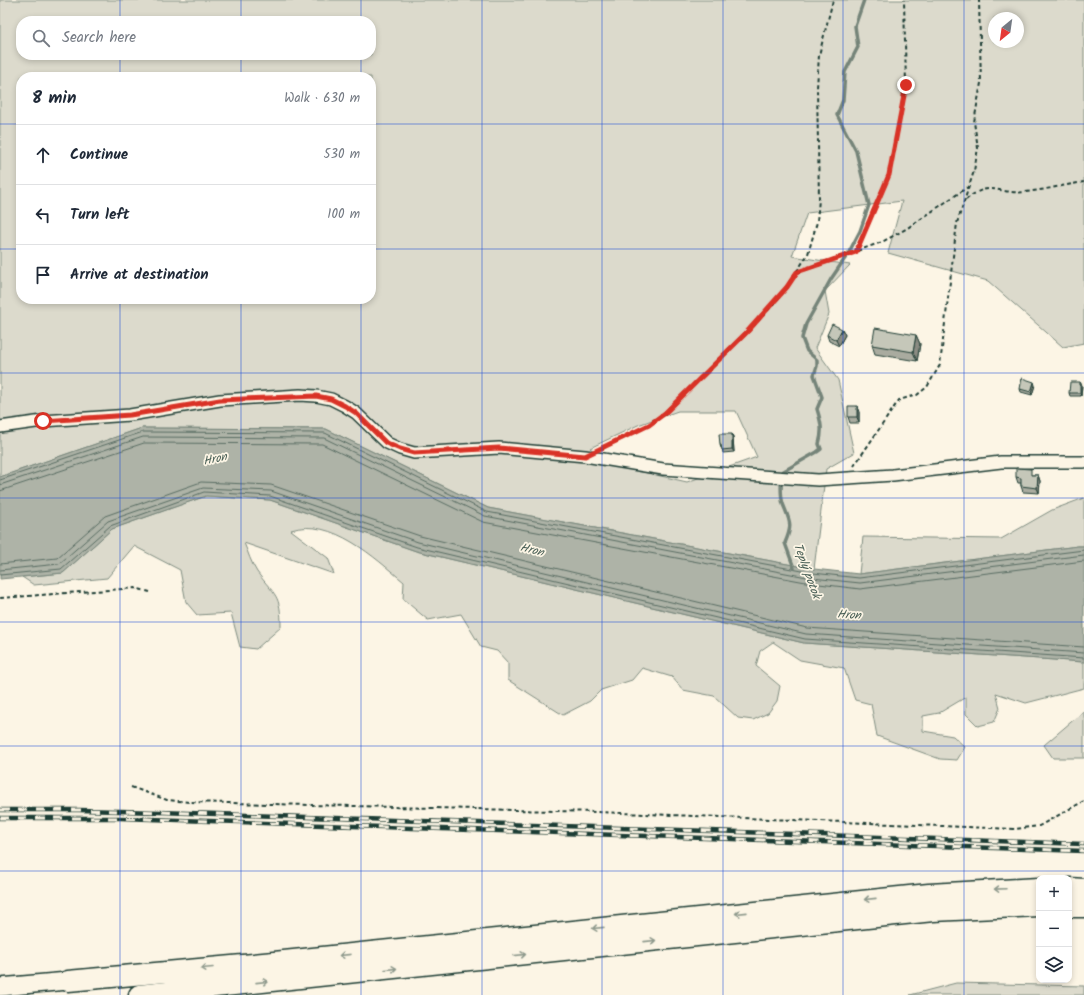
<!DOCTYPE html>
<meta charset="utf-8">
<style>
:root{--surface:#fff;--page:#f6f6f7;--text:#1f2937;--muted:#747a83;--line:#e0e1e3}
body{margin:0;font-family:Kalam,sans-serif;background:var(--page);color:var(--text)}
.controls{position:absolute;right:12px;bottom:12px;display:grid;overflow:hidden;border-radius:8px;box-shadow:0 2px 6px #0003}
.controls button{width:36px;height:36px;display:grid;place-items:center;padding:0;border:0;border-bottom:1px solid var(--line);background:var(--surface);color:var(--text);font:20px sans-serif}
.compass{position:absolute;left:988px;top:12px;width:36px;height:36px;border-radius:50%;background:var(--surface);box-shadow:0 2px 6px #0003;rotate:209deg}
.stop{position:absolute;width:12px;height:12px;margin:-9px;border:3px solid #d93025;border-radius:50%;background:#fff}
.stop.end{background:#d93025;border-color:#fff;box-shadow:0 1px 4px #0008}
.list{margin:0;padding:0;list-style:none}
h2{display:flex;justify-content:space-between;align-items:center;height:52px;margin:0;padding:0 16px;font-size:17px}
h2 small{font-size:13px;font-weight:400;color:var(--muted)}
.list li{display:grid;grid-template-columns:26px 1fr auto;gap:12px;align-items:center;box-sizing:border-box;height:60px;padding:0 16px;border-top:1px solid var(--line)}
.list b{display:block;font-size:15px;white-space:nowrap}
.list em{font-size:13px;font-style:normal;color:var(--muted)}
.icon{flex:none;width:22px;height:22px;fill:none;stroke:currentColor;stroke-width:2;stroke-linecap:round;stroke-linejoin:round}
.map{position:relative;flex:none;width:1084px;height:995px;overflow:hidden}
.search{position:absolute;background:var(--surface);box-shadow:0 2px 6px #0003;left:16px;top:16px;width:360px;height:44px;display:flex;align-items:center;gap:10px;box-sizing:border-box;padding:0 14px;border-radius:16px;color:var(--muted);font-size:15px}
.panel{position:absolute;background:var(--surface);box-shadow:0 2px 6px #0003;left:16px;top:72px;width:360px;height:232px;border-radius:16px}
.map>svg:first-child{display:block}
</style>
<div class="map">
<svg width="1084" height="995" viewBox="0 0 1084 995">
<rect width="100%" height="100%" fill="#fcf5e5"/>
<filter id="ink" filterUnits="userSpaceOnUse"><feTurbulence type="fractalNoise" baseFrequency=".025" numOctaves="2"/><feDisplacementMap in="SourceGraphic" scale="8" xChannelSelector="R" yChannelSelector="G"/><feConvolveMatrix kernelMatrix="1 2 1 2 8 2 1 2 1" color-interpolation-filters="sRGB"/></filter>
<g filter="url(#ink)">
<path fill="#dcdacc" stroke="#7e8c80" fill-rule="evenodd" d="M0,0h1084v343l-21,4 -75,-66 -100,-28 14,-52 -95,12 -15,43 58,9 -25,26 4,23 -14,34 23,32 16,73 -28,16 -12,100 -326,-61 -162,-79 -184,-1 -142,49zM994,18h24v24h-24zM21,21h350v34h-350zM21,77h350v222h-350zM678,411h58l21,46 -70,25 -75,-17 -22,-17 48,-23z
M206,496l64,4 146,51 388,92 280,19v26l-58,15 -30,-10 4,15 -6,14 -16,4 -12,-12v-17l-27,16 -16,3v15l30,5 12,11 -8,13 -17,-1 -63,-23 -6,-32 -16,-4 -11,-32 -44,-8 -27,-18 -13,9 -4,15 24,20 -3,15 -9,12 -15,7 -15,-2 -24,-22 -31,-6 -11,-13 -30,-9 -10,12 -31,10 -11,11 -27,14 -55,-35v-17l-11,-12 -16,-4 -20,-33 -33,6 -25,-21 1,-17c-29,-24 -72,-65 -113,-52l37,28 6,16 -90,-31c4,9 7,20 13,29 18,24 24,22 24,55l-25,22 -16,-2 -9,-34 -34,2 -11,-13 -6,-32 -46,-24 -27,32 -73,7 -12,-8 41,-4 49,-44z
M1084,498v48h-6l-219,28 4,-37 138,2 51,-29z
M1084,711v47h-31l-9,-13z
M956,983l128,3v9h-174z"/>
<path fill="#aeb3a7" stroke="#758479" d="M142,428l184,1 162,79 326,61 45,5 219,-28h6v116l-280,-19 -388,-92 -146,-51 -64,-4 -94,33 -49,44 -63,6v-102z"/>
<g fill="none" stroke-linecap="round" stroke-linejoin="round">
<path stroke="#586c62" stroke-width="1" d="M0,480l143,-48 182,1 162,79 326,61 46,5 225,-28
M0,485l143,-48 181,1 161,78 327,62 48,5 224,-28
M0,491l144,-48 178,1 161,78 328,61 49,6 224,-28
M0,564l57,-6 48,-42 96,-34 70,3 149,51 387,92 277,19
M0,570l59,-6 49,-43 95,-33 68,3 147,51 388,92 278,19
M0,575l61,-6 49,-43 94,-34 66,4 147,51 388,92 279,19"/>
<path stroke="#758479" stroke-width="3.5" d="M794,568l-9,-25c8,-19 5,-21 -2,-39 -3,-10 -2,-22 -1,-32l35,-20 4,-3 -2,-5c4,-14 2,-22 -2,-35l5,-12 -8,-22 3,-9v-6l-10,-9 -5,-13 4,-14 25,-45 17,-25 12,-23 9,-26 -13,-54 -19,-36 6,-15 2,-28 13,-25 -3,-21 9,-26"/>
<defs>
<path id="minor" d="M0,427l43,-6 87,-6 90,-15 80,-5 16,1 15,3 14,7 11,7 31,30 13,6 14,4 85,-5 86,8 78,13 155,11 75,-5 108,-13h83"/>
<path id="primary" d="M0,987l68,-6"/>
<path id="motorway" d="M1069,888l15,1
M1069,907h15
M68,981l206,-19 655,-68 110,-6
M139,995l794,-84 106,-5"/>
</defs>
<use href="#minor" stroke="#1f3d34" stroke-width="14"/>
<use href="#primary" stroke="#1f3d34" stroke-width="20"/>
<use href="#motorway" stroke="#1f3d34" stroke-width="23"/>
<path stroke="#1f3d34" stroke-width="2" stroke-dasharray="4 3" stroke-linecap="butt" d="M966,200c23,-21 34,-5 59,-8 20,-2 39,-7 59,-10
M856,251l33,-76 17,-90 -2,-85
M798,272l84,-30 24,-13 62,-42
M602,448l47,-23 16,-12 82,-81 26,-28 14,-17 21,-33 9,-32 2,-23 -2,-111 2,-33 14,-55
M854,466l45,-66 18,-5 10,-8 13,-22 17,-142 17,-52 4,-23 -4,-26 7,-39 -2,-83
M0,598l135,-10 15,4
M131,787l36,13 22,2 408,10 418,17 24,-3 45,-25"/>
<use href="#minor" stroke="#fcf5e5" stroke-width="11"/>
<use href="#primary" stroke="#fcf5e5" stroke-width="17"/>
<use href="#motorway" stroke="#fcf5e5" stroke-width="20"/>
<defs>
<path id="rail" d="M0,810h79l81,2 924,32
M0,818h120l964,33"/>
</defs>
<use href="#rail" stroke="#1f3d34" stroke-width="4.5"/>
<use href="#rail" stroke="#fcf5e5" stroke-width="3" stroke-dasharray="9" stroke-linecap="butt"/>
</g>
<path fill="#a9ab9f" stroke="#1f3d34" d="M842,329l3,6 -6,11 -10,-5 -2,-6z
M916,335l4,9 -3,17 -42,-7 -3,-9z
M1035,385l-3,10 -11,-3 -1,-3z
M1082,385l-1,11h-11l-1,-3z
M859,412v11h-9l-2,-6z
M732,434l1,3 1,15 -11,1 -1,-5h-1l-1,-3z
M1033,475h5l2,6 -1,12 -16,-1 -2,-6v-3h-3l-2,-6z"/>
<path fill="#8a8b82" stroke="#1f3d34" d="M842,329l3,6 -6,11 -3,-6z
M916,335l4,9 -3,17 -4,-9z
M1034,382l1,3 -3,10 -1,-3z
M1080,382l2,3 -1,11 -1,-3z
M857,406l2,6v11l-2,-6z
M732,434l1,3 1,15 -2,-3z
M1038,475l2,6 -1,12 -2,-5z"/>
<path fill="#c5c7b9" stroke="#1f3d34" d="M832,324l10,5 -6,11 -9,-5z
M875,328l41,7 -3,17 -41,-7z
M1022,378l12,4 -3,10 -11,-3z
M1070,382h10v11h-11z
M848,406h9v11h-9z
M719,434h13v15l-10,1 -1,-5h-1z
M1016,468l15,1v6h7l-1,13 -16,-2v-8l-5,-1z"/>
<defs><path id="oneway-shaft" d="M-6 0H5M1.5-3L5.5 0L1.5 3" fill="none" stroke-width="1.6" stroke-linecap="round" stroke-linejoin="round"/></defs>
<g stroke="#8e998c">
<use href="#oneway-shaft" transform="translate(1000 889) rotate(178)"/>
<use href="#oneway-shaft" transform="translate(870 899) rotate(174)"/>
<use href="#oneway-shaft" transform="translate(741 913) rotate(174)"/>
<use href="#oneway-shaft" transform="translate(598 928) rotate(174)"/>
<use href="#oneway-shaft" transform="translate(650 941) rotate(-6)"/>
<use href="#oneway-shaft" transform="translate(345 955) rotate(174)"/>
<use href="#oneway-shaft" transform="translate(520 955) rotate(-6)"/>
<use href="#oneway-shaft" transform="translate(207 968) rotate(175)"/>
<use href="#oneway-shaft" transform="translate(391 969) rotate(-6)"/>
<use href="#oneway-shaft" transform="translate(262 982) rotate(-6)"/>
</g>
</g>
<g fill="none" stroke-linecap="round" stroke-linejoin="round" filter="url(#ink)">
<path stroke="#d93025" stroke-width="5" d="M43,421l87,-6 90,-15 96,-4 15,3 14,7 11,7 30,30 14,6 14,4 85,-5 86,8 64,-31 16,-12 82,-81 40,-45 10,-15 59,-20 33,-77 17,-90"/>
</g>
<path fill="none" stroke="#1d4ed8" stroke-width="1" stroke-opacity="0.55" d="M120,0v21M241,0v21M361,0v21M482,0v995M602,0v995M723,0v995M843,0v995M964,0v995M120,55v22M241,55v22M361,55v22M0,124h21M371,124h713M0,249h21M371,249h713M120,299v696M241,299v696M361,299v696M0,373h1084M0,498h1084M0,622h1084M0,746h1084M0,871h1084"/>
<g text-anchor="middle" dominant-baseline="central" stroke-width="3.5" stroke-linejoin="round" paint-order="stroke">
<g font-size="12" font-style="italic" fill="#435a51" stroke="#fcf5e5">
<text transform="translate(215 459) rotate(-13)">Hron</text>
<text transform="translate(532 550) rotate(13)">Hron</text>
<text transform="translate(807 571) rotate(70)">Teplý potok</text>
<text transform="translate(849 615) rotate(3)">Hron</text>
</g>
</g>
</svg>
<div class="controls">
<button>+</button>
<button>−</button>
<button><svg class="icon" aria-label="layers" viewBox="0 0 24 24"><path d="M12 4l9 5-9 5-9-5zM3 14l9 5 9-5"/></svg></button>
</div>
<svg class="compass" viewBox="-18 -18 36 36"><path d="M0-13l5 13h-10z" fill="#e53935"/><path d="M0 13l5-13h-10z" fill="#747a83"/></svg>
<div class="stop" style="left:43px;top:421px"></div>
<div class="stop end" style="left:906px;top:85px"></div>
<div class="search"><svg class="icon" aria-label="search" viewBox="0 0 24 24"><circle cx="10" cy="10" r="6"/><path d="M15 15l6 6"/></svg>Search here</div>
<section class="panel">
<h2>8 min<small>Walk · 630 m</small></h2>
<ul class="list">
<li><svg class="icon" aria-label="ahead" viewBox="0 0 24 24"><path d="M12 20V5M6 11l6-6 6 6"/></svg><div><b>Continue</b></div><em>530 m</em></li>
<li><svg class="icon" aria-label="left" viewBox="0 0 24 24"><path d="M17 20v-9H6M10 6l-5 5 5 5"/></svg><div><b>Turn left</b></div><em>100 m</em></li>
<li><svg class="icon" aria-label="arrive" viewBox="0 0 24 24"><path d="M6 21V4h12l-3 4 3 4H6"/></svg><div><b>Arrive at destination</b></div></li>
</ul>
</section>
</div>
